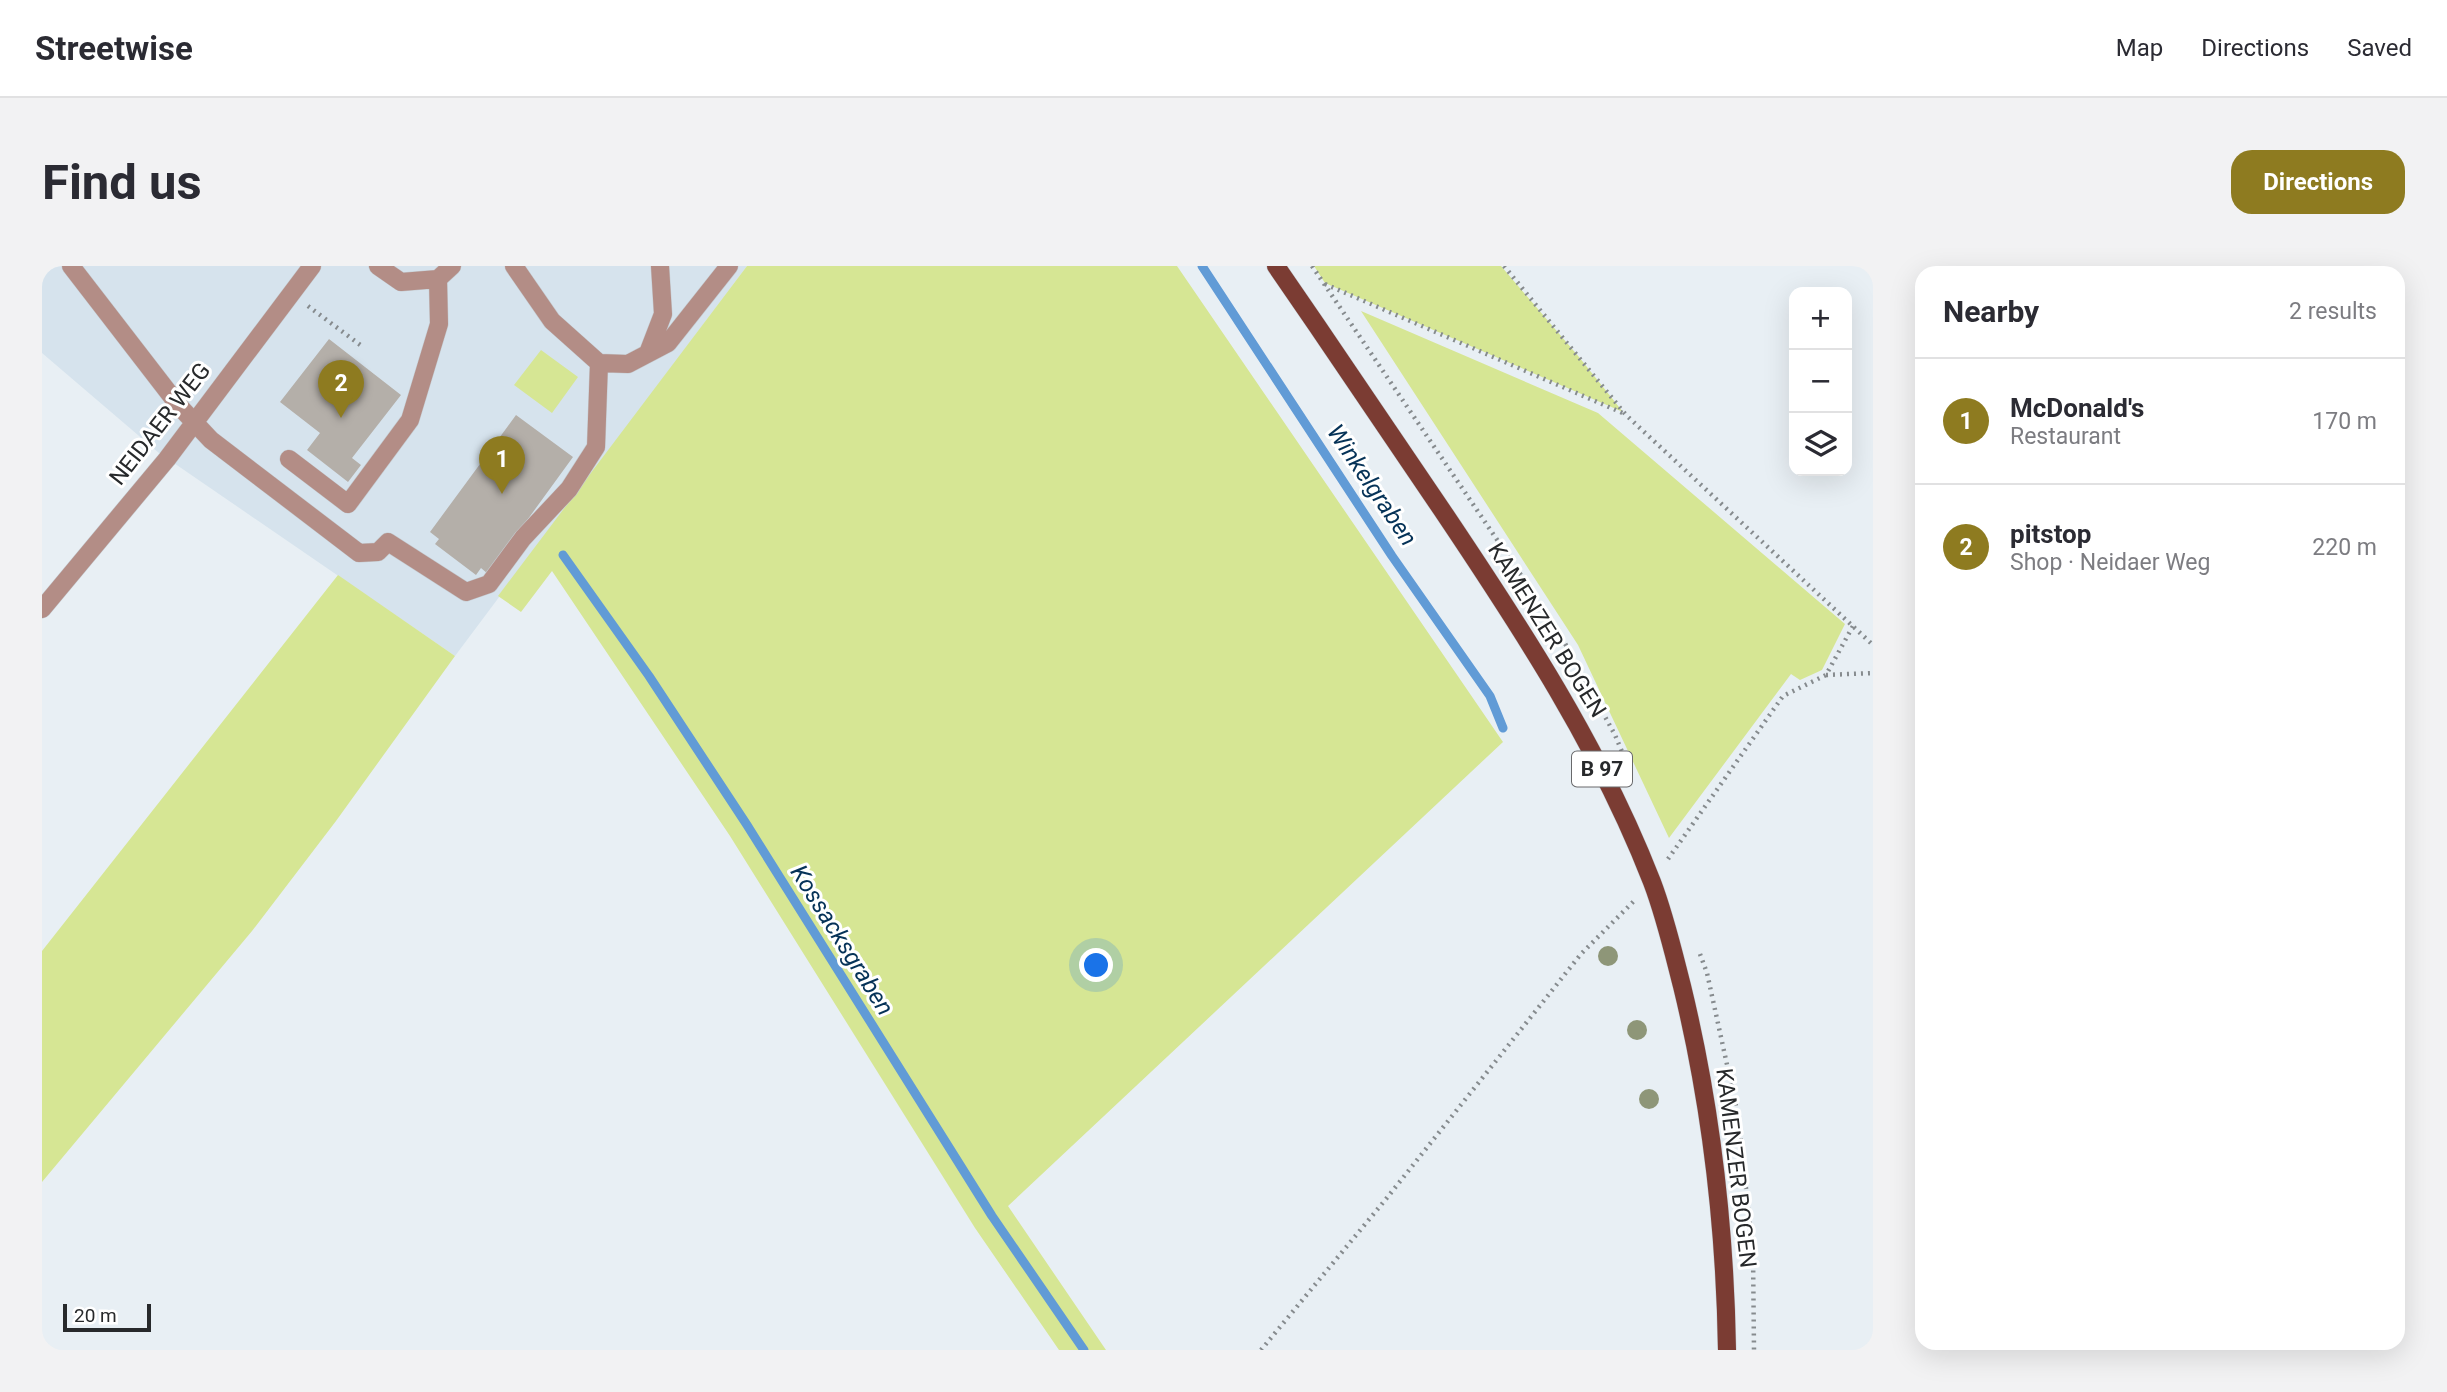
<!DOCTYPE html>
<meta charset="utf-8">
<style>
:root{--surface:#fff;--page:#f2f2f3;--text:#2b2b33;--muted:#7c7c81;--line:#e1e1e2;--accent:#8e7b20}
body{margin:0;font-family:Roboto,sans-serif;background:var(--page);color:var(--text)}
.controls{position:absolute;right:21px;top:21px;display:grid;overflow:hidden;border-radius:14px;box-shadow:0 7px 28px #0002}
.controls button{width:63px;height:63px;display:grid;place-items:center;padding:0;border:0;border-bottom:2px solid var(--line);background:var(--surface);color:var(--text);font:35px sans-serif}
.scale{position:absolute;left:21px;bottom:18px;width:88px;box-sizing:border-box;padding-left:7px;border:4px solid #27292b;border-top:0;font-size:19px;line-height:24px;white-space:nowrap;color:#27292b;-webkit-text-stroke:5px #fff;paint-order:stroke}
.you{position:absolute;left:1055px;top:700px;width:24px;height:24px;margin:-18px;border:5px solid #fff;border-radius:50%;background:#1a73e8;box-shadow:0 0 0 10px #1a73e833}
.badge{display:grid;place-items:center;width:46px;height:46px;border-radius:50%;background:var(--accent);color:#fff;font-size:23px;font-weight:700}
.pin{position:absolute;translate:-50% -58px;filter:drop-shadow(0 2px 4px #0008)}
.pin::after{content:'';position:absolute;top:37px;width:24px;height:21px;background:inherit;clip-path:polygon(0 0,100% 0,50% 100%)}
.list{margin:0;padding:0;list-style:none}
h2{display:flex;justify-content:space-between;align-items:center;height:91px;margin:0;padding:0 28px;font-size:30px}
h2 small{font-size:23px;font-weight:400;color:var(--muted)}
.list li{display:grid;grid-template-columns:46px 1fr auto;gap:21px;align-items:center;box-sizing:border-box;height:126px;padding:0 28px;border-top:2px solid var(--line)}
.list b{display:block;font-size:26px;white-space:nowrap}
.list p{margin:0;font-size:23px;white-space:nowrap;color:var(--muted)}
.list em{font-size:23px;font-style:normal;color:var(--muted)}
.icon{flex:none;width:38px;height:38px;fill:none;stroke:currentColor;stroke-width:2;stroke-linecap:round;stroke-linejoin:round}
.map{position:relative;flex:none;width:1831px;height:1084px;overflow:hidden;border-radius:21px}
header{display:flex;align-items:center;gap:42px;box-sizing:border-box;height:98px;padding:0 35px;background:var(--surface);border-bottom:2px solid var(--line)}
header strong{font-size:33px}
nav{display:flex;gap:38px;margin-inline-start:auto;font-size:24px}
.intro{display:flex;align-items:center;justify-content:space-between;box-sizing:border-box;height:168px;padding:0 42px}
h1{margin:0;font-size:49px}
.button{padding:18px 32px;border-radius:21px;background:var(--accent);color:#fff;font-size:24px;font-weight:700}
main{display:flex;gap:42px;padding:0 42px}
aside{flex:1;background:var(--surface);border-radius:21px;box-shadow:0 7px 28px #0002}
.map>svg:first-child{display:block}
</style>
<header>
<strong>Streetwise</strong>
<nav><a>Map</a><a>Directions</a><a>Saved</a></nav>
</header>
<div class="intro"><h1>Find us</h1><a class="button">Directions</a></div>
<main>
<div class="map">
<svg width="1831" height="1084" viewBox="0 0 1831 1084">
<rect width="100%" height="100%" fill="#e8eff4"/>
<path fill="#d6e3ed" d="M0,0h268l-144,193 -124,-106z
M271,0h434l-292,390 -287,-197z"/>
<path fill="#d6e694" d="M705,0h430l326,476 -495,464 98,144h-47l-84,-122 -245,-392 -178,-265 -31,41 -23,-16z
M1272,0h187l78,91 44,55 -298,-129z
M1319,45l237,102 247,211 -23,46 -22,10 -9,-6 -122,164 -91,-193z
M499,84l37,27 -26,36 -38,-28z
M296,309l117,81 -119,165 -84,110 -210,251v-231z"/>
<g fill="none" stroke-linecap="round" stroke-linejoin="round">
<path stroke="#619bd6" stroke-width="9" d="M1160,0l190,290 98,140 13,32
M521,289l86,121 98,149 245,391 92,134"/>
</g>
<path fill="#b4afa9" d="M287,73l72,56 -49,63 9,7 -13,17 -41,-32 13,-17 -40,-31z
M474,149l57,42 -85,117 -7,-6 -5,7 -41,-31 4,-5 -9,-7z"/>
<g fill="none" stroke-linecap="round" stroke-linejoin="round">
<defs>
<path id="minor" d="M29,0l108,140 32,34 148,113 19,-1 10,-10 78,50 23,-8 34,-46 46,-49 27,-42 3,-84
M336,0l23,16 37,-3 14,-13
M472,0l38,55 47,42 29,1 40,-21 61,-77
M606,87l15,-39 -3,-48
M247,193l59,45 62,-84 29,-96 -1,-45
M0,343l125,-150 145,-193"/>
<path id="major" d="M1234,0c56,81 111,163 166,244 80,119 158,238 210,372 13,34 21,69 30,104 29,119 43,242 45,364"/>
</defs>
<use href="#minor" stroke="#c5cbd0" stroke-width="19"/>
<use href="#major" stroke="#c5cbd0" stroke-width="19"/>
<path stroke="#868b8e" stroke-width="4.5" stroke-dasharray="2 5" stroke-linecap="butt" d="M1270,0l244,361 59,108 13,31
M1462,0l122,149 247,230
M1283,18l300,130
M266,40l55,41
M1784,409l47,-2
M1626,593l115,-163 43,-21 27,-49
M1658,688l7,19 31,142 15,137 1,98
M1219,1084l125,-151 195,-245 53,-53"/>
<use href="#minor" stroke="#b38d86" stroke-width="18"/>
<use href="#major" stroke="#7b3c33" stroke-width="18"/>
</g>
<g fill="#8e9678">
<circle cx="1566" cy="690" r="10"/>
<circle cx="1595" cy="764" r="10"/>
<circle cx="1607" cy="833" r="10"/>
</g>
<g text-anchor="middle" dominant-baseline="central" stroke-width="6" stroke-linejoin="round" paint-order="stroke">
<rect fill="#fff" stroke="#68696b" stroke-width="2" x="1530" y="485.5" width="60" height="35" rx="5"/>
<g font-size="21" font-weight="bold" fill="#27292b">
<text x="1560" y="503">B 97</text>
</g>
<g font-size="23" fill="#27292b" stroke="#fff">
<text transform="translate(118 158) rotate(-52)">NEIDAER WEG</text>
<text transform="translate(1505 364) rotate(58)">KAMENZER BOGEN</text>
<text transform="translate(1694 902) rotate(83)">KAMENZER BOGEN</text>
</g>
<g font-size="24" font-style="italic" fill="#053257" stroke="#fff">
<text transform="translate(1330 219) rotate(56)">Winkelgraben</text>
<text transform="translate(800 674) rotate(58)">Kossacksgraben</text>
</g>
</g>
</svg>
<div class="controls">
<button>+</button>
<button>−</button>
<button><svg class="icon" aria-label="layers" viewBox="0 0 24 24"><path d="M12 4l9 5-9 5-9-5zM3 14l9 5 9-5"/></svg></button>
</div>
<div class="scale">20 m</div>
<div class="you"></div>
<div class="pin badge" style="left:460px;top:228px">1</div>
<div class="pin badge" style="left:299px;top:152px">2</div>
</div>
<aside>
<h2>Nearby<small>2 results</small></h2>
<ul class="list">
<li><span class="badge">1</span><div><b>McDonald's</b><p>Restaurant</p></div><em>170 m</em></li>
<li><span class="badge">2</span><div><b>pitstop</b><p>Shop · Neidaer Weg</p></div><em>220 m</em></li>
</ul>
</aside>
</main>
